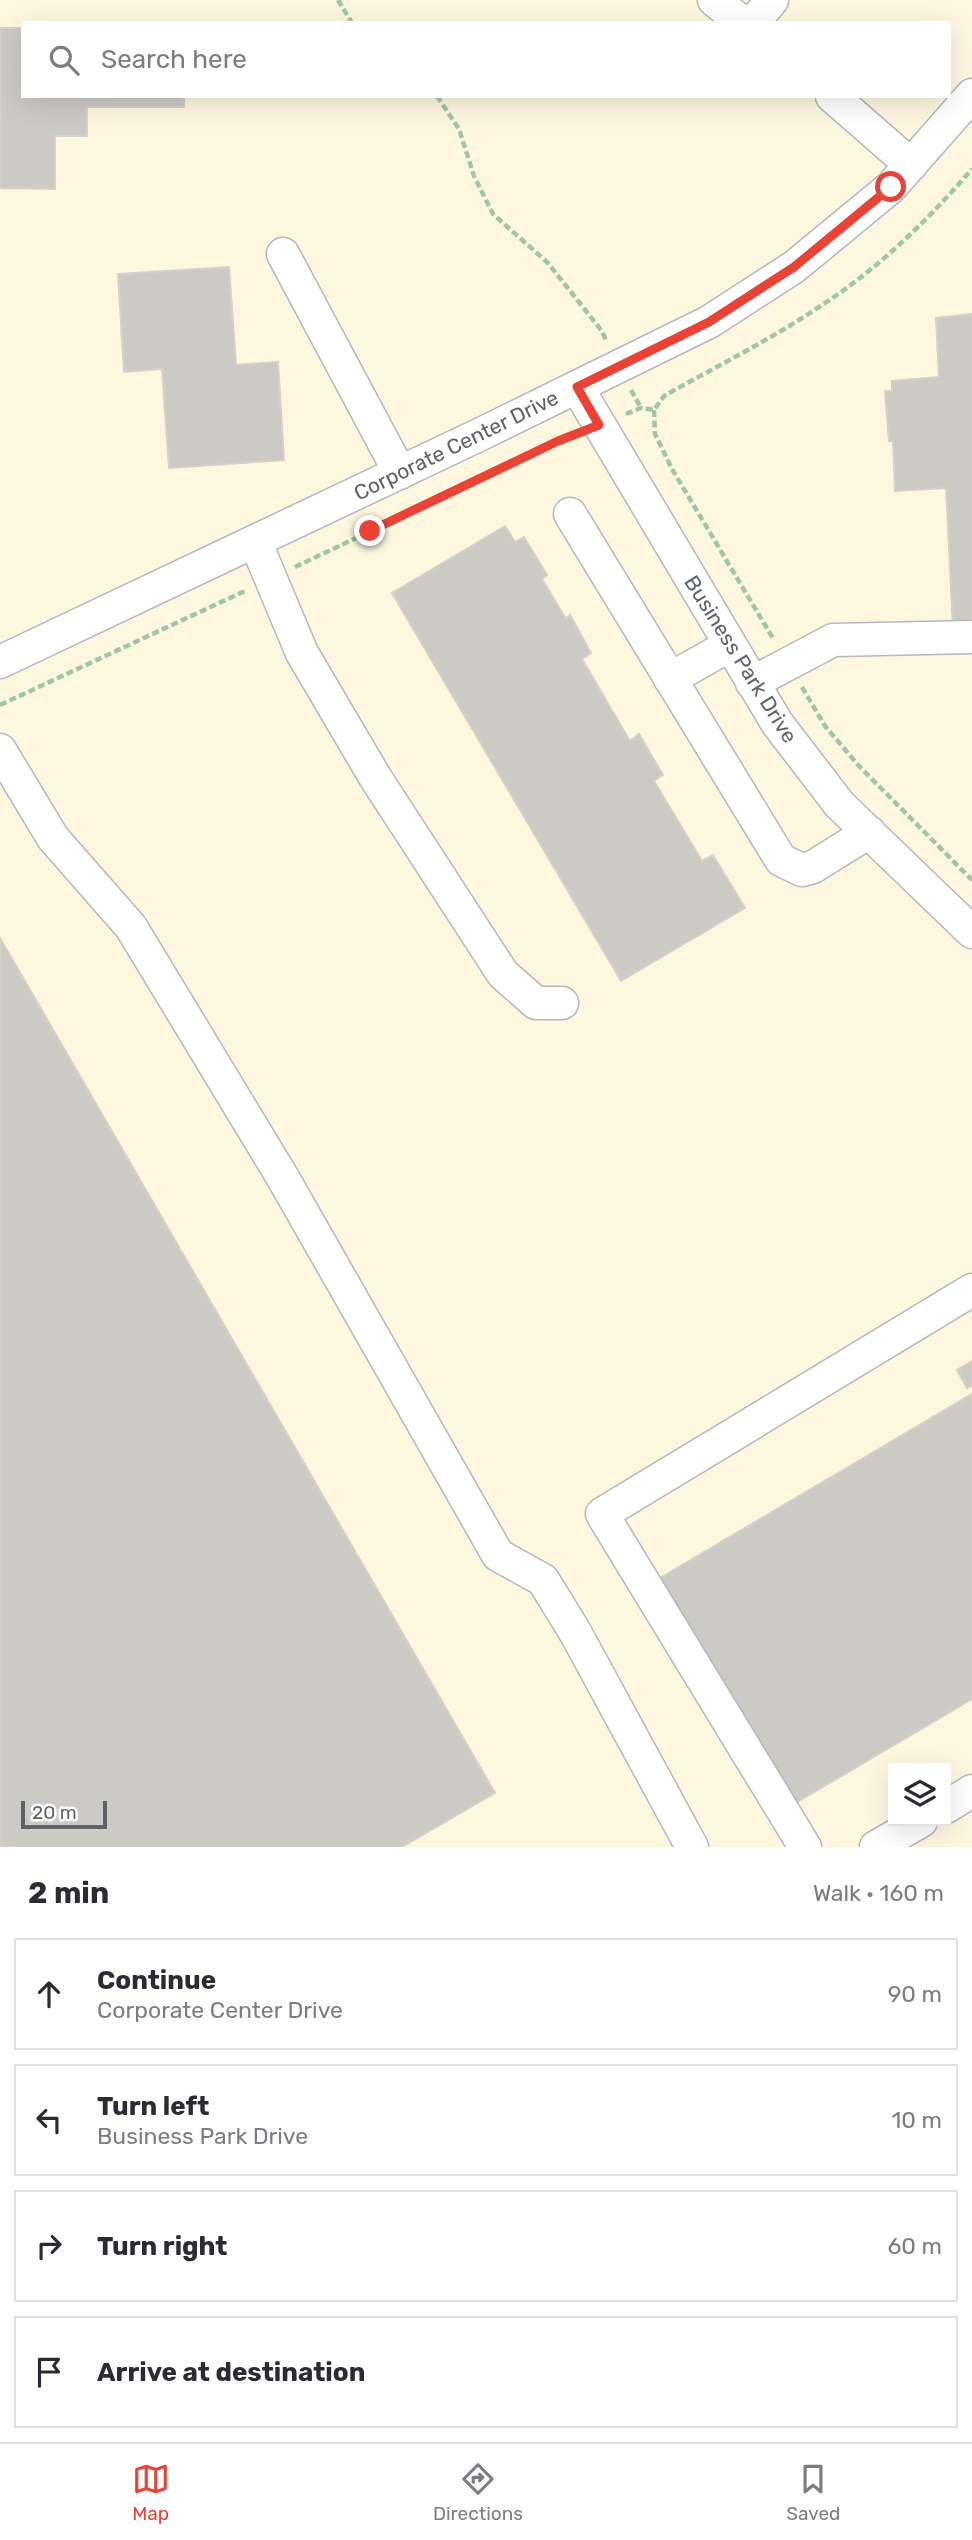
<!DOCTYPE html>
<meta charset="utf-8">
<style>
:root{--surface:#fff;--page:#f2f2f3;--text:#2b2b33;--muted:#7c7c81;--line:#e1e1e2;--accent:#ea4335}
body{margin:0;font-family:Rubik,sans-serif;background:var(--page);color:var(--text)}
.controls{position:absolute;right:21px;bottom:21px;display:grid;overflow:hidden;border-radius:0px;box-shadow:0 7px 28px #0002}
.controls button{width:63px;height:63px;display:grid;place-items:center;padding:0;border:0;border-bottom:2px solid var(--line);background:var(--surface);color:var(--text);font:35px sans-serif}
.scale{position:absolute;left:21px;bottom:18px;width:86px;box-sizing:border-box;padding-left:7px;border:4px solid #5f6368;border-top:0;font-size:19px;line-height:24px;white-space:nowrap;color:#5f6368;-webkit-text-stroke:5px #fff;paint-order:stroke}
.stop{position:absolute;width:21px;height:21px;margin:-16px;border:5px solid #ea4335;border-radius:50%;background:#fff}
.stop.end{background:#ea4335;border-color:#fff;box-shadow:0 2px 7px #0008}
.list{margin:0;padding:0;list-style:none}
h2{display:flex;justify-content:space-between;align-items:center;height:91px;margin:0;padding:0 28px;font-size:30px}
h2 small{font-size:23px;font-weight:400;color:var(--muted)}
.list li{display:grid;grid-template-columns:46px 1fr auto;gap:21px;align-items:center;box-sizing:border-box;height:112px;margin:0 14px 14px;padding:0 14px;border:2px solid var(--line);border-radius:0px}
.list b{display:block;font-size:26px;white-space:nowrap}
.list p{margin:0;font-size:23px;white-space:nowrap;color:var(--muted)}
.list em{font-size:23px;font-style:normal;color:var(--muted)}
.icon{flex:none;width:38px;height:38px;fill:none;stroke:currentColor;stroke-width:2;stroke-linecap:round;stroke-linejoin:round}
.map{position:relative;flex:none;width:972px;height:1847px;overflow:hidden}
.search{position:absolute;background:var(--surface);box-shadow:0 7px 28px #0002;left:21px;right:21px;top:21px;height:77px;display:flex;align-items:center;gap:18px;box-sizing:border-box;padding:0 24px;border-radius:0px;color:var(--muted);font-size:26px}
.sheet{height:595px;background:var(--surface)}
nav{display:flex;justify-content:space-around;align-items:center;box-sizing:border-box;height:98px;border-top:2px solid var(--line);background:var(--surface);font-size:19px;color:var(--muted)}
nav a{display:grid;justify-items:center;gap:4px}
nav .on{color:var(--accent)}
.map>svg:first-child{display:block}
</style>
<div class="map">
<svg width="972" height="1847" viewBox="0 0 972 1847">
<rect width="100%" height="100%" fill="#f1efe8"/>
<path fill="#fef7e0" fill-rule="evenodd" d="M0,0h972v1847h-972zM23,23h926v73h-926zM893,1768h53v53h-53z"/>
<path fill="#cccac5" stroke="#d6d1c6" stroke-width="2" d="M0,28h23v68h161v11h-97v29h-32v53l-55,-1z
M229,267l7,98 42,-3 6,98 -115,8 -7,-99 -38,3 -6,-98z
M972,314v313l-19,1 -7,-140 -51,3 -2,-50h-4l-4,-50h7v-10l47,-4 -3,-59z
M505,526l10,16 9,-5 23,38 -5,4 24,40 4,-4 21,38 -9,6 48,82 9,-7 24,41 -9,6 48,80 11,-6 32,53 -124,73 -229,-388z
M0,938l495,855 -93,54h-402z
M972,1361v24l-5,3 -10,-18z
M972,1394v305l-178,105 -134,-226z"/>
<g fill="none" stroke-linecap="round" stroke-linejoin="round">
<defs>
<path id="minor" d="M714,0l29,23
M753,23l19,-23
M832,96l79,69
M283,254l117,219
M577,387l200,336 62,81 133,128
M570,514l211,346 21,10 11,-3 56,-35
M255,541l47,112 73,124 128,197 33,29h26
M0,662l481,-228 228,-112 85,-55 97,-80 81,-92
M670,679l60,-34
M752,683l81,-43 139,-3
M0,750l53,88 78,89 152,251 215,377 45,25 32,52 117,215
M946,1807l26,-16
M805,1847l-203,-333 370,-224
M876,1847l45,-26"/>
</defs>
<use href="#minor" stroke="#b5b8bc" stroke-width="35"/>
<path stroke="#9cc7a9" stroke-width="4.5" stroke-dasharray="7 3.5" stroke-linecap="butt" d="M338,0l14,23
M437,96l22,33 15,47 19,38 55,49 53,67 6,12
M631,390l10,18
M654,410l1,24 17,35 102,171
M626,414l15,-6 13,2 10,-14c53,-30 108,-57 158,-91 57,-37 106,-85 150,-136
M295,567l277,-131
M802,687l23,39 34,40 113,114
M0,705l247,-115"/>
<use href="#minor" stroke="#fff" stroke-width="32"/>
</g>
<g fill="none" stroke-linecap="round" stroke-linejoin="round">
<path stroke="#ea4335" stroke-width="9" d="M370,531l188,-90 41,-16 -22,-38 132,-65 85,-55 97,-80"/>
</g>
<g text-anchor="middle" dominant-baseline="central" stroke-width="6" stroke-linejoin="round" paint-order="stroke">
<g font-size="21" fill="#5f6368" stroke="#fff">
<text transform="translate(456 445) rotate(-26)">Corporate Center Drive</text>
<text transform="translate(741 659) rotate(58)">Business Park Drive</text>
</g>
</g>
</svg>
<div class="controls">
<button><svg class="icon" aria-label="layers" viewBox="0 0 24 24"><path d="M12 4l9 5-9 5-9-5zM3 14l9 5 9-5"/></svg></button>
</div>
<div class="scale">20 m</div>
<div class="stop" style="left:891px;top:187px"></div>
<div class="stop end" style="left:370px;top:531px"></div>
<div class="search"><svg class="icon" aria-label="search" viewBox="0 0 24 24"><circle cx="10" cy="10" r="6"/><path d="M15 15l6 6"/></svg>Search here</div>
</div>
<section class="sheet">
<h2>2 min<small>Walk · 160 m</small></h2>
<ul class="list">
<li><svg class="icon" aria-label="ahead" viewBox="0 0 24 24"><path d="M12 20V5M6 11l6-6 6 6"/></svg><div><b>Continue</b><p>Corporate Center Drive</p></div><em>90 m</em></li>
<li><svg class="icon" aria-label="left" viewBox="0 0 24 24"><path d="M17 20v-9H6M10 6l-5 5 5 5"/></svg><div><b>Turn left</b><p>Business Park Drive</p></div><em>10 m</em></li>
<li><svg class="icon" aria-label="right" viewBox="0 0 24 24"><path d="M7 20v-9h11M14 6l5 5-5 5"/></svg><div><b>Turn right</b></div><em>60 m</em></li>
<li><svg class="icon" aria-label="arrive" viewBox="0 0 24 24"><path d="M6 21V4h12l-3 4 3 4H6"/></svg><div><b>Arrive at destination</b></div></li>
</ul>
</section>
<nav>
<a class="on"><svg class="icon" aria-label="map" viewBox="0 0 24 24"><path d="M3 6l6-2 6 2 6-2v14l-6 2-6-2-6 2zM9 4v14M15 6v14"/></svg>Map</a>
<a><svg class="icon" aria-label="directions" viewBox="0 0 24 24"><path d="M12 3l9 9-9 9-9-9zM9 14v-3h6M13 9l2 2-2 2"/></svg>Directions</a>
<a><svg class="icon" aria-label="saved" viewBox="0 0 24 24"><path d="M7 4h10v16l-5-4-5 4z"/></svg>Saved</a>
</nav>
